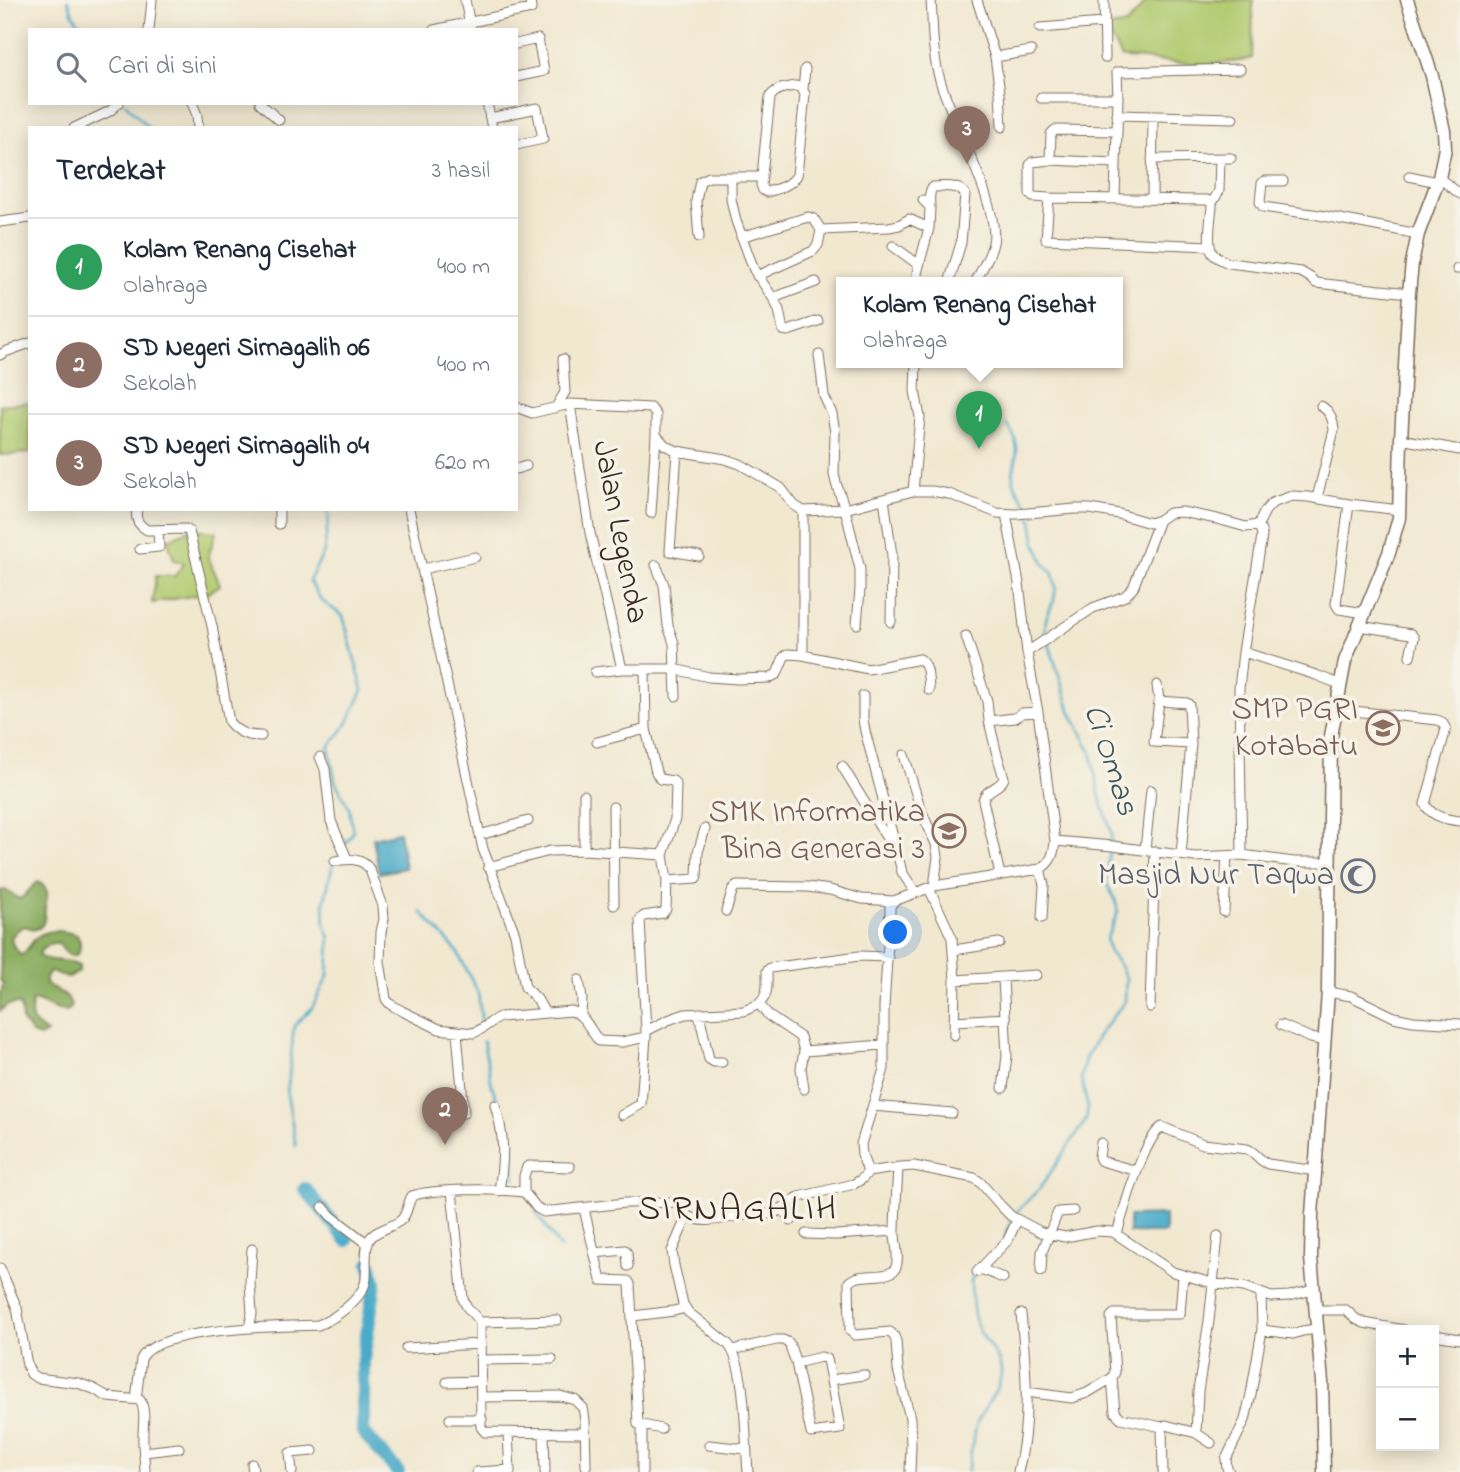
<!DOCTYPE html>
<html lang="id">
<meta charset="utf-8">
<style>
:root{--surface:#fff;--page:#f2f2f3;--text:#1f2937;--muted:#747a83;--line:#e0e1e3;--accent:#1f6fb2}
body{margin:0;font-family:"Indie Flower",sans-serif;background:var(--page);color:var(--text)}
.controls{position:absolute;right:21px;bottom:21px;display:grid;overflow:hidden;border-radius:0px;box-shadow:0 4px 18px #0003}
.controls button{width:63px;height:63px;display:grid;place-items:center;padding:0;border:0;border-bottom:2px solid var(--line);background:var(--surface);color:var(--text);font:35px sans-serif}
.you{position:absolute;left:896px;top:933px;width:24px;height:24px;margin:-18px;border:5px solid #fff;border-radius:50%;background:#1a73e8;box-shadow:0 0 0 10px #1a73e833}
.badge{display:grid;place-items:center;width:46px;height:46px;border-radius:50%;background:var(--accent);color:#fff;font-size:23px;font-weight:700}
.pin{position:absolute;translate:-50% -58px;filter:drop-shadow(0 2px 4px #0008)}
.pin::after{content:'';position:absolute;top:37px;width:24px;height:21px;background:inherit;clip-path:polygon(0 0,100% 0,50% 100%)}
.popup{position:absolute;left:836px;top:277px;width:287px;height:91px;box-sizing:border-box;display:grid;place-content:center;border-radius:0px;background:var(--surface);filter:drop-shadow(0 2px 5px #0005);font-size:23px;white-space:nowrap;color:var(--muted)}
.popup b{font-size:26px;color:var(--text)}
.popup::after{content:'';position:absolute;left:50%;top:100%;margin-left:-14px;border:14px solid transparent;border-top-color:var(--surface)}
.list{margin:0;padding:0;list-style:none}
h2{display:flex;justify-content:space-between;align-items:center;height:91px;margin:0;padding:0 28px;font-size:30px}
h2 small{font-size:23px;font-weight:400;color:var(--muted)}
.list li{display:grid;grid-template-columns:46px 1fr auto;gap:21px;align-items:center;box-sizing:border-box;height:98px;padding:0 28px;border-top:2px solid var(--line)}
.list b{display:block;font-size:26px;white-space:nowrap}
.list p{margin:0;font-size:23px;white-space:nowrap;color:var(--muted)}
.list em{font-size:23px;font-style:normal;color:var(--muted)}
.icon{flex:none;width:38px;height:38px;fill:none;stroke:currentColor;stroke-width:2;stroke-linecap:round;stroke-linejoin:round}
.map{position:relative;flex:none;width:1460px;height:1472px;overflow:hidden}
.search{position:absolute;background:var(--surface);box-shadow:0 4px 18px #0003;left:28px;top:28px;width:490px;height:77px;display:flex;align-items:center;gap:18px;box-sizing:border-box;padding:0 24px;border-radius:0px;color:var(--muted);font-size:26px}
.panel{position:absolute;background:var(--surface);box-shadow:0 4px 18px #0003;left:28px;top:126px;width:490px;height:385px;border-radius:0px}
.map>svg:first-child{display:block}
</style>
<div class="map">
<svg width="1460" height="1472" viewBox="0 0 1460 1472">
<rect width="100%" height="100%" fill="#f7f3e8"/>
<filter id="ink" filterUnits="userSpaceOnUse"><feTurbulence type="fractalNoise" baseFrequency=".0143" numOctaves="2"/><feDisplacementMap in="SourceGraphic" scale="14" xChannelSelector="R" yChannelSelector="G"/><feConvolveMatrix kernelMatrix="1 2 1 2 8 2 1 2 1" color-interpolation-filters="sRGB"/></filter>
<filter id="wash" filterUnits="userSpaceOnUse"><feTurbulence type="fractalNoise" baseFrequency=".00686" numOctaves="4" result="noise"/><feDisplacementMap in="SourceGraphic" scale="28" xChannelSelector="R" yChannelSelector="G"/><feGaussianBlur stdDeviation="1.57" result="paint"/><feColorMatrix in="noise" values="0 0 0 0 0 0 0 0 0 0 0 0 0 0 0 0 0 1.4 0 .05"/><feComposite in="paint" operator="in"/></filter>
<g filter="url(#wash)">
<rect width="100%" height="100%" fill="#f1e8d0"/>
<path fill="#b1cb70" stroke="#767a47" stroke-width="2" d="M1148,0h105l-1,58c-17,5 -50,7 -68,5 -21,-1 -41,-6 -62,-5l-18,-31 22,-2z
M30,402v51l-30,2v-50z
M191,529l25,3 -8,25 12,28 -12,8 -56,10 4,-27h19l9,-13 -10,-3 -6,-20z"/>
<path fill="#8caf62" stroke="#646c40" stroke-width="2" d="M38,882l6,4 3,6c1,6 -2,11 -2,17 0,14 -3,25 -20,17 -7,2 -10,6 -14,12l2,7 8,10c8,-5 9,-12 16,-18 11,-9 28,-6 40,-2 4,7 4,11 1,19l-7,2 -5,-3 -8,-10h-6l-11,7 -2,6c12,7 27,2 40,10v6l-12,6 -11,-5 -6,-1 -4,6v6c10,6 24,11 25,24l-5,3c-15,0 -22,-10 -34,-11 -2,20 -3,21 15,33l-7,4 -6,-2 -12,-13 -1,-13 -2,-5 -12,1 -7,6v-18l2,-3 1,-6 -3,-5 1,-19 -1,-1v-68l5,-1 15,9c8,-5 10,-12 18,-17z"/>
<path fill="#4aaac9" stroke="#426a74" stroke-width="2" d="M399,832l6,36 -26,5 -6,-35z
M1165,1215v18h-36v-17z"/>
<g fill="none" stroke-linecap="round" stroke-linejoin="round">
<path stroke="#4aaac9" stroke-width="2.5" d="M68,0l4,12 11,18
M125,103l24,25
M1007,424c5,8 10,16 10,26 0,12 -7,23 -2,35 3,9 11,16 14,25
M327,509l2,6 -5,37 -15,29 13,20 21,15 20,74 -16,34 -18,23 6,34 14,27 4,24 -9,14
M1031,516l5,27 8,20 9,11 3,12 -2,14 -8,19 -1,16
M421,912l36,39 21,42 4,33
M483,1041l9,45 7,19
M501,1111l11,27 3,41
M296,1146l-9,-51 7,-69 18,-18 16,-32 2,-38 -5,-13 -1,-22 9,-40
M535,1210l25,38
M1015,1214l25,-26 46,-68 2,-12 -7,-30 4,-19 15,-26 25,-32 1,-23 -6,-12 -10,-13 -4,-13 12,-28 -3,-13 -9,-16 6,-49 -13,-40 -8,-43 -20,-38 -23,-72
M1005,1236l7,-17
M967,1472c4,-16 5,-32 10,-48 5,-16 25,-35 24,-53 -1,-16 -17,-29 -23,-43 -6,-14 -6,-32 -7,-48l4,-6"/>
<path stroke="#4aaac9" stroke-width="14" d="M305,1189l42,51
M370,1264l5,18 -12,78v72l35,40"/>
</g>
</g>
<g filter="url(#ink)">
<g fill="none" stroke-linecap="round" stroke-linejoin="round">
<defs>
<path id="street" d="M465,0l6,30
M931,0c2,27 1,55 9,80 11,40 61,128 53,163 -3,14 -12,27 -18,40
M977,0l18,57 5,36 2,34
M1104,0l1,58
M1040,28l63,-5
M149,30l3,-30
M434,30l97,-21 -1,-9
M516,44l22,-5 6,32 -28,6
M995,57l36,-6
M795,86l6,1 4,7 -8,81c-5,10 -20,14 -30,17l-4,-2 -2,-5 9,-88c6,-9 15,-9 25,-11z
M803,89l2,-20
M1041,98h77l-3,100
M1118,98l-1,-26 123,-3
M192,103l5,12 1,13
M260,103l19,17
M487,103l5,25
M1117,115l116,3
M490,118l47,-10 6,31 -27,6
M74,128l36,-17 9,-8
M1152,159l79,-1
M1050,160l1,-26 4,-4 61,1
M1116,163l-66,-3 -18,2 -2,3v29l3,3 16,1 158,2 5,3v3c-1,12 -6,39 1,48 4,4 11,7 16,9l72,9 10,6 5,5 93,10
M1409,176l28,6
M731,178v21l5,22 18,49 19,28 43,-16
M1439,178l21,16
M1283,181h-18l-3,2 -2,19 3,5 56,8 99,19
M1049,198l-3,41 164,7
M1152,199l1,-83
M923,200l7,7 -1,21
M1212,203l7,-12 1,-33
M930,207c0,-6 -2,-15 3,-20 11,-1 26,-2 32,7l-4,49 -12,40
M0,222l30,-4
M821,230l68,-3 10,-2 10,-6 20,9 -12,45 1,7 4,3
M699,237l-3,-36 4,-20 9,-4h52
M741,237l67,-20 6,2 7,11 -3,15 -5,6 -56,25
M893,246l26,19
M1457,269h3
M773,298l6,12 4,20 5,1 30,-10
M0,355l5,-3 25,-9
M819,355l5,41 8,18 3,18 -1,42 2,9 9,26 15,60v20l-3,35
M570,404l20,129 32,136
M516,407l16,6 38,-9 81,4 5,7v20l9,10 12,6 48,8 15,5 41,24 13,17 9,6 42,-2 68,-18h19l17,3 48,19 19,1 59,-5h15l29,5 31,9 9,-3 10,-7 13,-1 35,7 29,8 12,-2 7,-14 7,-8 20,-7 16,1 41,7 51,6
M556,407l9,-15 -2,-33
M1401,439l59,11
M677,451l-7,100 29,5
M516,469l10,-3
M913,491l7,-74 -5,-26 1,-28
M1317,498l17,-68c-1,-10 -3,-18 -13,-24
M884,499l8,56 -1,67
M1349,504l-13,100 3,5 26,4
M137,509c-2,11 1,15 10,21l39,-1 3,2 23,95 17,96c9,11 18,14 32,14
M279,509v15
M409,509l74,340 32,85 10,53 12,12 8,14
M803,511v144
M651,513l5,-78
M140,549l19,-2 -1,-17
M656,565l8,20 4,41 6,17 2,53
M423,569l52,-12
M1359,626l52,8 3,4 -4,18
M966,636l21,65 2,20 26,-3 7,-5 16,-1
M1027,652l66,-44 32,-12 8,-8 26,-68
M1243,652l73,23 23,9
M645,669l1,60 10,43 4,7 13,2 3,4 -1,34 -12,36 4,26 -1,28 -3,4 -19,3 -4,4 6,111
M595,672l27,-3h52l35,8 29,2 31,-1 8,-4 7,-17 4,-3 15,1 65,14 52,-10c9,6 8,21 9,31
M1157,685l2,16 -5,41 37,2
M863,696v23l2,12 33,125
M1159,701l28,2 2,2 2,39 -10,111
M1335,709l102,11 5,2 4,7 -21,75c6,12 23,16 35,17
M989,721l7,30 8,27c-3,10 -18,10 -21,22l17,75
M597,742l49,-13
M904,755l17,55 15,34 2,13 -4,29
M320,757l5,12 6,52 16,38
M842,766l56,90 4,16 13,20
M584,795v55
M613,807l1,98
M480,835l48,-14
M1055,841l58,5 82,11 47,-2 52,7h35
M1145,850l6,-60
M1242,855l-3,-166 4,-37 19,-116 -1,-5 -3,-6
M335,861c14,-2 27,-4 35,9l13,36 1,13 -3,13 -1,30 6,37 4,5 12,7 37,18 34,4c10,-3 17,-12 27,-16l71,-6c14,3 19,20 28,30l23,1 24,-5v-6l22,-11 17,-6 59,-3 15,-7 10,12 31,21 4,14 79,-6
M488,867l62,-16 34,-1 79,5
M1040,869l4,16 -2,33
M667,881l29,-2 1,-2 1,-25 7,-23
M929,888l23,50 3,42 -1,55
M726,911l7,-22 4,-3 71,1 22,3 32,9 32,2 40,-15 106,-17c11,-6 14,-15 15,-28l-17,-129 -11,-60 -8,-69 -13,-69
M1224,912l3,-56
M954,950l45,-7
M579,980l3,19 -1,16
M955,980l81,-5
M1328,992l23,4 43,21 19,4 47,3
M759,1004c10,-9 8,-21 8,-33l3,-3 89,-12 29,1
M1150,1007l5,-156
M699,1013l10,46 5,3h8
M954,1021l52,-3
M1281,1025l30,13 14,3
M457,1032l7,81
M804,1051l-3,17 3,21
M1003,1088l4,-32 -4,-78
M495,1105c10,32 9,53 4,86
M873,1106l79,7
M622,1115l19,-11 5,-67
M1101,1143l-2,14 2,4 36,10
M898,1167c-1,23 -3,45 -3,67 0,10 7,32 -3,38 -13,7 -32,0 -43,10l1,44v5l5,4 35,-3 4,4 2,5 2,29 12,48 1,27 -1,27
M868,1172l-6,-17 -1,-11 23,-75v-62l6,-95v-6l4,-5
M452,1191l11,108 4,8 13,15 1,105 4,5 99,1
M524,1192v-16l3,-9 2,-1 41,1
M323,1207l8,9 37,28
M782,1208l9,13
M584,1209l17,71 27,1 2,3 8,140 23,5
M687,1216l-15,35 2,14 9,39 5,8 40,32c19,22 17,97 20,128
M806,1234l30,1 59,-4
M1117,1234c6,-22 27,-96 45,-107l41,17 44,5c9,3 12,12 21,15l48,7
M594,1253l31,-3 2,3 1,13
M0,1268l17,40 10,57 4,9 6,4 41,5 16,6 14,8 32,3c7,12 2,28 3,42 0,10 2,20 2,30
M981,1269l22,9
M1041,1271l1,-19 16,-40 15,-1
M977,1272l31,-32 9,-20
M1316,1310h30l10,9 8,4 40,7
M633,1316l41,-5 11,-3
M480,1322l77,-2
M249,1328l3,-14 -2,-32 2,-33
M1262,1330l31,4 9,-3 15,-2
M1434,1335l26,4
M406,1348l75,-4
M733,1350l43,-10h7l6,3 7,20 15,70 29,-4 -13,-70 -6,-2 -25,6
M481,1360l71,-1
M831,1380l33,-5
M447,1382l34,-1
M1026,1392l46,6 15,-5 25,-15
M482,1397l78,-1 15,4 8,8 2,12 1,46
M136,1399l5,-40c15,-33 143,-32 177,-34 17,-6 47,-28 48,-47 1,-12 -2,-28 3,-38 6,-11 23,-12 32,-20 7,-6 6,-16 11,-24 21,-8 88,-7 112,-4l13,16 7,4 81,-9 53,-1 5,3 4,11c20,10 40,0 61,-1 9,-1 19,1 28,-3 8,-3 14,-11 23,-15l55,-13 8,-5 6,-7 33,-5 13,-1 60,12 6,4 21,24 10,10 30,16 24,5 32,-6 16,1 60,40 39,11 32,4 27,10 18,-1 24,-6
M450,1419h32
M642,1426v46
M1162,1427l-41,-9 -6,-6 -3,-34 3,-6 -4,-55 3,-3h66l3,-39
M508,1433l2,39
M544,1433l1,39
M1211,1443l-15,-10 2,-42 11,-70 9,-85
M709,1445l37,4
M144,1452l35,-4
M252,1464l1,8
M292,1472l-2,-19 23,-2
M477,1472l33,-2
M1018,1472c13,-51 8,-106 3,-158
M1163,1472l-1,-45 4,-2 30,8
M1229,1472l-2,-4 -1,-9 19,-39 6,-26 11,-64 -1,-36"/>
<path id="secondary" d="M1324,1472l-2,-90 -11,-124 1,-43 16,-223 3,-256 14,-75 44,-108 10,-35 2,-79 8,-146 3,-30 6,-29 21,-56 6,-30 -1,-17 -12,-55 -25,-76"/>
</defs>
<use href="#street" stroke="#7b6c5c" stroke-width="11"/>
<use href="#secondary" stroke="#7b6c5c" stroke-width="15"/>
<use href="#street" stroke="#fff" stroke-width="9"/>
<use href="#secondary" stroke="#fff" stroke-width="12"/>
</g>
</g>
<defs>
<symbol id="school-ring" viewBox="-11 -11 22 22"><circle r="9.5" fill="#f7f3e8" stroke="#8d6e63" stroke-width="1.5"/><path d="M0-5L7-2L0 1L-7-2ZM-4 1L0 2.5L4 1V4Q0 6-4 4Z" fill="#8d6e63"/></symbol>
<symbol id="mosque-ring" viewBox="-11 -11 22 22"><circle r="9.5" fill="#f7f3e8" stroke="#6b7280" stroke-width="1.5"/><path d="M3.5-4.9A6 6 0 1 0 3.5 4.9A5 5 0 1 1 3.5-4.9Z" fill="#6b7280"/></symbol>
</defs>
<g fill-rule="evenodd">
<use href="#school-ring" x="1364" y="709" width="38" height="38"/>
<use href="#school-ring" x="930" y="812" width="38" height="38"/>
<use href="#mosque-ring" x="1339" y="857" width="38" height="38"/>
</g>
<g text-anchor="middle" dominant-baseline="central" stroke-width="7" stroke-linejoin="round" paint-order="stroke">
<g font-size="32" fill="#3b2a1e" stroke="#f7f3e8">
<text transform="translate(619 532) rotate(79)">Jalan Legenda</text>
</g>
<g font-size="32" fill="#785e54" stroke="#f7f3e8" text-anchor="end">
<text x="1358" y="710">SMP PGRI<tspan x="1358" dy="37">Kotabatu</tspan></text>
<text x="925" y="813">SMK Informatika<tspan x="925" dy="37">Bina Generasi 3</tspan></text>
</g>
<g font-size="32" fill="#5b616d" stroke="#f7f3e8" text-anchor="end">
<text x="1334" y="876">Masjid Nur Taqwa</text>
</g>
<g font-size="33" font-style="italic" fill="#40575a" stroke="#f7f3e8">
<text transform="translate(1110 760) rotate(72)">Ci Omas</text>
</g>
<g font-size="35" letter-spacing="2" fill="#3b2a1e" stroke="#f7f3e8">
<text x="738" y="1210">SIRNAGALIH</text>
</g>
</g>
</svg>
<div class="controls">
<button>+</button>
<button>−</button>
</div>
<div class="you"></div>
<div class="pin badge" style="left:979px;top:449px;background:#2e9e5b">1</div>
<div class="popup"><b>Kolam Renang Cisehat</b>Olahraga</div>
<div class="pin badge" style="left:445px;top:1145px;background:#8d6e63">2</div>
<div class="pin badge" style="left:967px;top:164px;background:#8d6e63">3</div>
<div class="search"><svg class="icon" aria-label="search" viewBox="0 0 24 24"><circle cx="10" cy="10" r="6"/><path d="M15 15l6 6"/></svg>Cari di sini</div>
<section class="panel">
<h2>Terdekat<small>3 hasil</small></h2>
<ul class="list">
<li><span class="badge" style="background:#2e9e5b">1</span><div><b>Kolam Renang Cisehat</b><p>Olahraga</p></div><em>400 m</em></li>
<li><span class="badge" style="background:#8d6e63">2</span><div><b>SD Negeri Sirnagalih 06</b><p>Sekolah</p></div><em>400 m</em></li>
<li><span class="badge" style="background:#8d6e63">3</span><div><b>SD Negeri Sirnagalih 04</b><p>Sekolah</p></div><em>620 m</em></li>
</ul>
</section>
</div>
